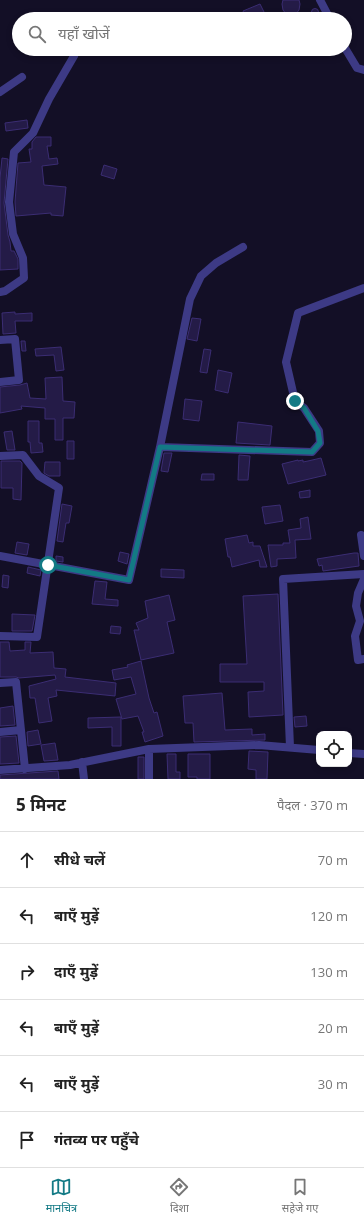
<!DOCTYPE html>
<html lang="hi">
<meta charset="utf-8">
<style>
:root{--surface:#fff;--page:#f2f2f2;--text:#222;--muted:#767676;--line:#e0e0e0;--accent:#137a85}
body{margin:0;font-family:"Open Sans","Noto Sans Devanagari",sans-serif;background:var(--page);color:var(--text)}
.controls{position:absolute;right:12px;bottom:12px;display:grid;overflow:hidden;border-radius:8px;box-shadow:0 2px 6px #0003}
.controls button{width:36px;height:36px;display:grid;place-items:center;padding:0;border:0;border-bottom:1px solid var(--line);background:var(--surface);color:var(--text);font:20px sans-serif}
.stop{position:absolute;width:12px;height:12px;margin:-9px;border:3px solid #137a85;border-radius:50%;background:#fff}
.stop.end{background:#137a85;border-color:#fff;box-shadow:0 1px 4px #0008}
.list{margin:0;padding:0;list-style:none}
h2{display:flex;justify-content:space-between;align-items:center;height:52px;margin:0;padding:0 16px;font-size:17px}
h2 small{font-size:13px;font-weight:400;color:var(--muted)}
.list li{display:grid;grid-template-columns:26px 1fr auto;gap:12px;align-items:center;box-sizing:border-box;height:56px;padding:0 16px;border-top:1px solid var(--line)}
.list b{display:block;font-size:15px;white-space:nowrap}
.list em{font-size:13px;font-style:normal;color:var(--muted)}
.icon{flex:none;width:22px;height:22px;fill:none;stroke:currentColor;stroke-width:2;stroke-linecap:round;stroke-linejoin:round}
.map{position:relative;flex:none;width:364px;height:779px;overflow:hidden}
.search{position:absolute;background:var(--surface);box-shadow:0 2px 6px #0003;left:12px;right:12px;top:12px;height:44px;display:flex;align-items:center;gap:10px;box-sizing:border-box;padding:0 14px;border-radius:22px;color:var(--muted);font-size:15px}
.sheet{height:388px;background:var(--surface)}
nav{display:flex;justify-content:space-around;align-items:center;box-sizing:border-box;height:56px;border-top:1px solid var(--line);background:var(--surface);font-size:11px;color:var(--muted)}
nav a{display:grid;justify-items:center;gap:2px}
nav .on{color:var(--accent)}
.map>svg:first-child{display:block}
</style>
<div class="map">
<svg width="364" height="779" viewBox="0 0 364 779">
<rect width="100%" height="100%" fill="#130f26"/>
<path fill="#241b47" stroke="#3b2d73" d="M283,0h16l1,4 -1,6 -7,9h-2l-7,-9 -1,-6z
M260,4l5,10 -12,5h-7l-3,-8z
M311.5 12a3.5 3.5 0 1 1 7 0a3.5 3.5 0 1 1-7 0Z
M27,120l1,8 -22,3 -1,-8z
M36,137h15v9h-4l2,13 8,-1 1,6 -16,2 2,19 22,2 -3,29 -12,-1v-2l-35,3 -1,-14 3,-39 13,-1 -2,-13h3v-7z
M2,158l6,1 -4,44 4,32 2,7 1,9h3l4,8v10l-18,1v-92z
M104,165l13,4 -3,10 -13,-4z
M15,312v2l17,-1v8h-17l1,12 -13,1 -1,-21z
M192,318l9,1 -4,22 -10,-2z
M21,341h4l1,10h-4z
M61,347l3,23 -8,1 -2,-16 -18,1 -1,-7z
M204,349l7,1 -4,23 -7,-1z
M218,370l14,3 -4,20 -13,-3z
M62,377l1,24 12,1 -1,16h-11v22h-8v-21h-10v-11l-24,-2 1,3 -22,4v-26l20,-2 7,-2 3,15 16,1 -1,-21z
M185,399l17,2 -3,20 -16,-2z
M28,421h11v22h3l1,9 -12,1 -1,-11h-2z
M238,422l34,4 -2,19 -34,-2z
M12,431l3,19h-8l-3,-18z
M67,441h7v18h-7z
M164,453h8l-4,19 -7,-1z
M239,455l11,1 -2,24h-10z
M321,458l5,17 -38,9 -6,-20 16,-4v1l5,-1v2l5,-1z
M1,461h19l2,2 -1,37 -8,-1v-11h-12z
M45,462h15v14h-11l-5,-3z
M202,474h12v6h-13z
M310,490v7l-10,1 -1,-6z
M62,504l10,2 -3,17h-3l-3,19 -6,-1z
M280,505l3,16 -18,3 -3,-17z
M308,517l3,22 -16,1 1,18 -19,1v7l-6,1 -3,-22h15v-2h7l-2,-13 13,-2 -1,-9z
M247,535l2,8 4,-1v4h7l7,21h-7l-1,-7 -27,7 -2,-10h-2l-3,-18z
M17,542l12,2 -2,11 -12,-2z
M120,552l9,2 -2,10 -9,-3z
M354,553h4l1,13 -36,5 -1,-6 -3,1 -2,-7z
M56,556l7,1v5l-7,-1z
M28,567l13,3 -1,6 -13,-3z
M161,569l23,1v8l-23,-1z
M3,575l6,1 -1,12 -6,-1z
M95,581l12,1 -2,17 13,1v6l-26,-2z
M278,594l5,121 -34,2 -1,-25 16,-1v-9h-44v-18h27l-4,-68z
M169,595l6,25 -8,2 7,31 -33,7 -7,-30h5l-3,-7 12,-5 -3,-17z
M12,614l23,1 -3,16h-20z
M111,626l10,1 -1,7 -10,-1z
M0,642h9l1,9 15,-1v-8h6l-1,11 23,-1 1,16 12,1 -1,8 51,6 -1,13 -59,-6 1,6 -9,2 4,23 -13,2 -4,-25h-5l-1,-12 27,-7 -1,-4 -36,3 -3,-1h-16z
M141,661l8,37 5,15 3,-1 6,24 -18,6 -3,-10h2l-6,-16 -16,3 -6,-20 20,-5 -5,-17 -17,3 -2,-10 16,-3 -1,-2z
M222,693l3,37 27,-1v6l13,-1v6l-71,2 -1,-19h-8l-2,-27z
M13,706l2,19 -15,1v-18z
M306,716l1,10 -12,1 -1,-10z
M121,717v29h-9v-19l-24,1v-10z
M38,730l3,14 -13,2 -1,-14z
M16,736l3,27 -19,1v-27z
M55,743l3,17 -14,1 -3,-16z
M249,751l19,1 -1,27h-11v-9l-8,-1z
M167,754h9v18h4v7h-12z
M188,754h22v25h-13v-2h-9z
M138,757h6v22h-6z
M58,771l1,8h-59v-4z"/>
<g fill="none" stroke-linecap="round" stroke-linejoin="round">
<path stroke="#3d3a85" stroke-width="8" d="M320,0l10,19
M345,48l12,20 7,2
M0,92l22,-15
M0,292l5,-1 19,-13 -1,-20 -10,-24 -4,-32 5,-50 19,-19 16,-34 25,-43
M0,340l15,-1 4,41 -19,2
M160,447l30,-148 11,-23 15,-13 27,-16
M0,456l23,-1 16,21 20,12 -22,149 -37,-1
M361,535l3,21
M0,556l129,24 31,-133 152,5 8,-9 -1,-12 -15,-23 -9,-7 -9,-39 12,-49 66,-25
M364,579l-6,14 -2,13 4,15 -5,15 3,24 6,-1
M0,683l16,-1 9,87
M0,732l21,-2
M290,747l-7,-168 81,-5
M349,753l15,1
M82,762l2,17
M0,770l70,-5 79,-16 110,-4 60,5
M149,779v-30"/>
</g>
<g fill="none" stroke-linecap="round" stroke-linejoin="round">
<path stroke="#137a85" stroke-width="5" d="M48,565l81,15 31,-133 152,5 8,-9 -2,-12 -14,-23 -9,-7"/>
</g>
</svg>
<div class="controls">
<button><svg class="icon" aria-label="locate" viewBox="0 0 24 24"><circle cx="12" cy="12" r="6"/><path d="M12 2v4M12 18v4M2 12h4M18 12h4"/></svg></button>
</div>
<div class="stop" style="left:48px;top:565px"></div>
<div class="stop end" style="left:295px;top:401px"></div>
<div class="search"><svg class="icon" aria-label="search" viewBox="0 0 24 24"><circle cx="10" cy="10" r="6"/><path d="M15 15l6 6"/></svg>यहाँ खोजें</div>
</div>
<section class="sheet">
<h2>5 मिनट<small>पैदल · 370 m</small></h2>
<ul class="list">
<li><svg class="icon" aria-label="ahead" viewBox="0 0 24 24"><path d="M12 20V5M6 11l6-6 6 6"/></svg><div><b>सीधे चलें</b></div><em>70 m</em></li>
<li><svg class="icon" aria-label="left" viewBox="0 0 24 24"><path d="M17 20v-9H6M10 6l-5 5 5 5"/></svg><div><b>बाएँ मुड़ें</b></div><em>120 m</em></li>
<li><svg class="icon" aria-label="right" viewBox="0 0 24 24"><path d="M7 20v-9h11M14 6l5 5-5 5"/></svg><div><b>दाएँ मुड़ें</b></div><em>130 m</em></li>
<li><svg class="icon" aria-label="left" viewBox="0 0 24 24"><path d="M17 20v-9H6M10 6l-5 5 5 5"/></svg><div><b>बाएँ मुड़ें</b></div><em>20 m</em></li>
<li><svg class="icon" aria-label="left" viewBox="0 0 24 24"><path d="M17 20v-9H6M10 6l-5 5 5 5"/></svg><div><b>बाएँ मुड़ें</b></div><em>30 m</em></li>
<li><svg class="icon" aria-label="arrive" viewBox="0 0 24 24"><path d="M6 21V4h12l-3 4 3 4H6"/></svg><div><b>गंतव्य पर पहुँचे</b></div></li>
</ul>
</section>
<nav>
<a class="on"><svg class="icon" aria-label="map" viewBox="0 0 24 24"><path d="M3 6l6-2 6 2 6-2v14l-6 2-6-2-6 2zM9 4v14M15 6v14"/></svg>मानचित्र</a>
<a><svg class="icon" aria-label="directions" viewBox="0 0 24 24"><path d="M12 3l9 9-9 9-9-9zM9 14v-3h6M13 9l2 2-2 2"/></svg>दिशा</a>
<a><svg class="icon" aria-label="saved" viewBox="0 0 24 24"><path d="M7 4h10v16l-5-4-5 4z"/></svg>सहेजे गए</a>
</nav>
